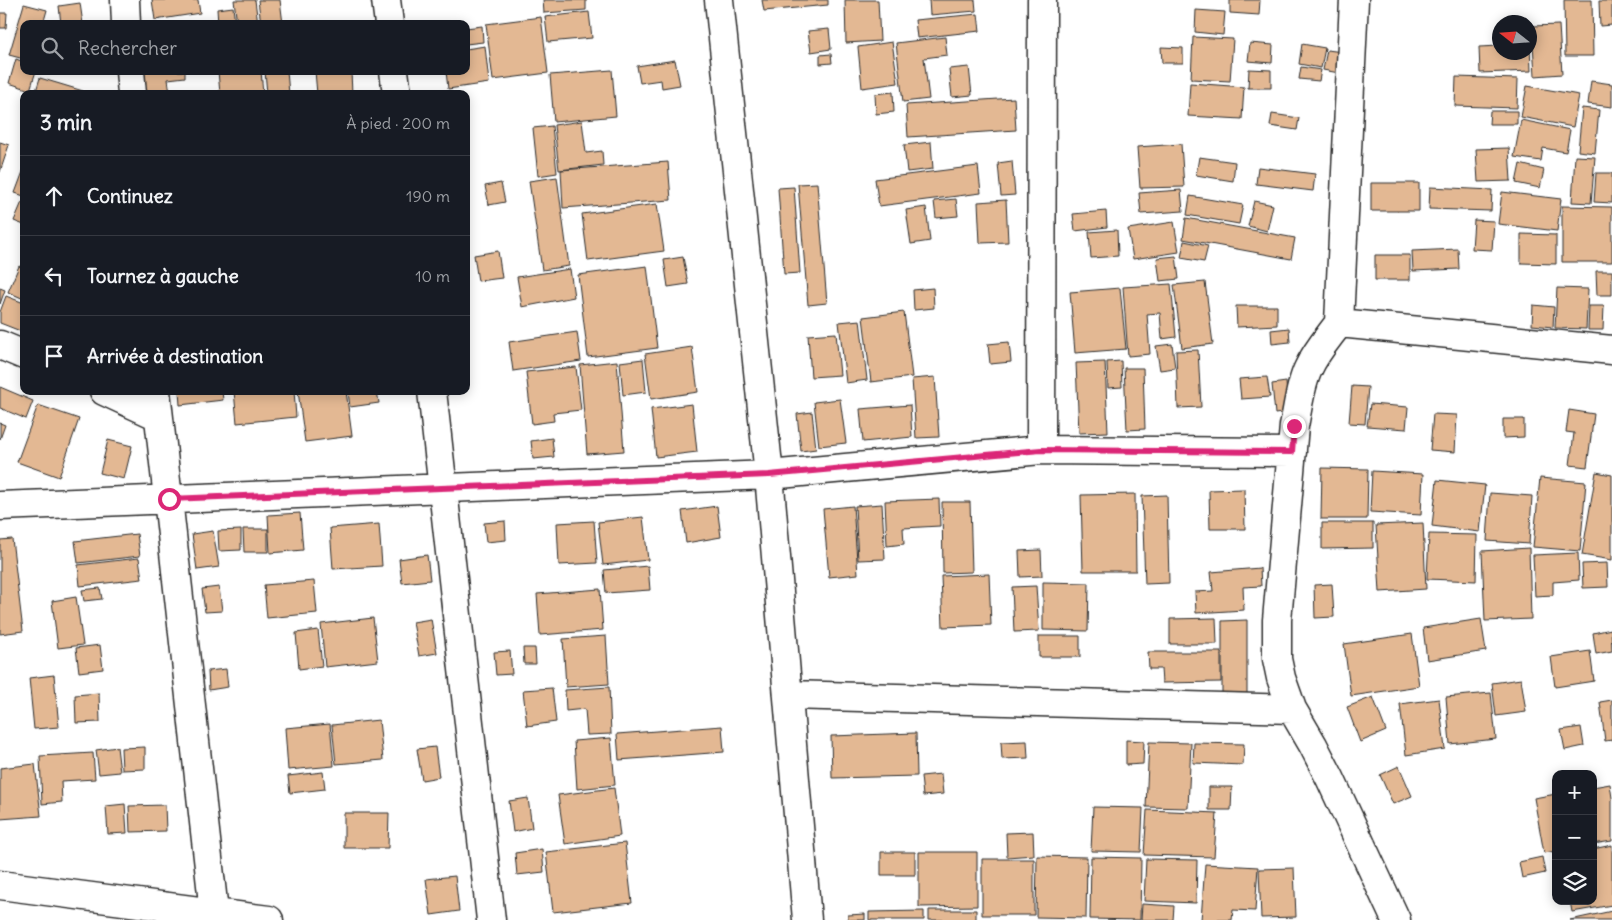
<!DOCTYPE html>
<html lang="fr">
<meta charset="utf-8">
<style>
:root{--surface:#171b24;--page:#20242c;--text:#f1f3f6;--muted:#9ea1a6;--line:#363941}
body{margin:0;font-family:Delius,sans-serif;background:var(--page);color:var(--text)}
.controls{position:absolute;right:15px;bottom:15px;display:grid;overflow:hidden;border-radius:10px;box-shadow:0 2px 12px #0003}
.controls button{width:45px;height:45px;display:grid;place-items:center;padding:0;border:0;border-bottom:1px solid var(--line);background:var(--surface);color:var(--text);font:25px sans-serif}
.compass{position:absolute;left:1492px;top:15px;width:45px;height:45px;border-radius:50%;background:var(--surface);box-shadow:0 2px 12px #0003;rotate:287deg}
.stop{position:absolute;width:15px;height:15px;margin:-11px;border:4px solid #db2777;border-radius:50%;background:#fff}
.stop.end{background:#db2777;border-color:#fff;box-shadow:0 1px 5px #0008}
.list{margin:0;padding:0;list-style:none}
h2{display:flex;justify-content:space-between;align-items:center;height:65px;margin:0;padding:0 20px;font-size:21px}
h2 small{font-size:16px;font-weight:400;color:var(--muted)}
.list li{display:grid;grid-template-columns:32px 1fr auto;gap:15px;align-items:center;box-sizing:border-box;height:80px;padding:0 20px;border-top:1px solid var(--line)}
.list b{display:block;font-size:19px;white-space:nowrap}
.list em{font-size:16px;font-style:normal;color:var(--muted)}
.icon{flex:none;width:28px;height:28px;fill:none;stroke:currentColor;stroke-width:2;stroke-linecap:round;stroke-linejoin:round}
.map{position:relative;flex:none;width:1612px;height:920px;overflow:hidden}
.search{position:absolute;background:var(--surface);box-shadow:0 2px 12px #0003;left:20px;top:20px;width:450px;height:55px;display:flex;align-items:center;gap:12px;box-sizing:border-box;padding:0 18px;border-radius:10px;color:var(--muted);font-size:19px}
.panel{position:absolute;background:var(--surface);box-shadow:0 2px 12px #0003;left:20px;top:90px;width:450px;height:305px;border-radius:10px}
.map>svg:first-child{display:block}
</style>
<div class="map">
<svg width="1612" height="920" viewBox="0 0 1612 920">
<rect width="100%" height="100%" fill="#fff"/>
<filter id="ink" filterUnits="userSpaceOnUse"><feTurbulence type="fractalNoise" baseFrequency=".02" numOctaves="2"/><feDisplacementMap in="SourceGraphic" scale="10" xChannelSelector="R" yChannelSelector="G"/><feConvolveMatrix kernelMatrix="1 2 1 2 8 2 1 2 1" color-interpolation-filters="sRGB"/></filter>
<g filter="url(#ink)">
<path fill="#e3b893" stroke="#2b2b2b" d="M152,0h46l2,13 -45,7z
M234,0h21l3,24h-21z
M258,0h22l3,24h-22z
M543,0h43v10l-42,3z
M762,0h66v5l-64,6z
M845,0h33l2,41 -34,2z
M929,0h46l1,11 -46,4z
M1230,0h30l-1,15 -29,-2z
M1564,0h28l1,56h-28z
M1599,1h13v24l-12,1z
M80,3l3,21h-22l-2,-18z
M24,4l23,6 -4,14h-19v35l-15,-4z
M233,7l2,17h-17l-1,-15z
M1196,10l29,2 -2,23 -28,-3z
M589,12l3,26 -44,4 -3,-25z
M0,13h7l-1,15h-6z
M978,14l2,17 -63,7 -2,-18z
M541,17l7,56 -55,7 -7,-56z
M1559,25l3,49 -27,2 -3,-50z
M482,26l1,16 -17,2v-16z
M829,29l2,20 -20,3 -3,-21z
M945,37l2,18 -23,3 5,41 -26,3 -7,-59z
M1193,37l40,2 -3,42 -39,-2z
M892,42l6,41 -36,5 -4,-41z
M1250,43l23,2 -1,18 -24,-2z
M1302,44l23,4 -4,20 -22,-4z
M1530,44l1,27 -51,2 -1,-26 21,-1v6h30z
M485,46l4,37 -41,6 -2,-18h20v-22z
M1161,47l22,1v15h-21z
M1327,50l16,2 -4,21 -16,-3z
M831,54l1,9 -12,1v-9z
M16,59l8,3v9h12l-6,19 -21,-7z
M675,60l5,25 -18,3 -1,-8 -21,3 -3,-17z
M969,67l3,28 -20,2 -3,-28z
M1301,67l20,3 -2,11 -20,-2z
M1249,69l22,1v18h-23z
M612,70l4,46 -62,6 -4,-47z
M139,71h46v6l-17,2 2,15h-29z
M218,71h43l2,23h-43z
M265,71h22l2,23h-22z
M315,71h36l1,23h-35z
M362,71h11v2l-11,1z
M1456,77l62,2 -1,29 -62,-2z
M40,78l43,13 -1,3h-47z
M1591,81l21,3v23l-24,-3z
M1190,83l54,4 -2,32 -54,-3z
M1527,86l52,9 -6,32 -52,-10z
M893,92l1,20 -18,2 -1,-20z
M1014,98l2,32 -108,7 -2,-32z
M1582,108l17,2 -4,43 -17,-2z
M1490,111h27v13h-28z
M1272,114l27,4 -2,12 -27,-4z
M1521,120l49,10 -4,22 -23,-4 -2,13 -27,-4z
M582,121l4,32 16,-2 1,14 -44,5 -5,-45z
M552,126l5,47 -19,3 -5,-48z
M0,142l9,3 -9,27z
M931,142l2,27 -26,3 -3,-27z
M1181,144l3,43 -44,1 -3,-41z
M1509,148l2,33 -33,1 -2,-33z
M1575,156l20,1 -4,46 -19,-1z
M1199,157l36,5 -2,19 -37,-6z
M1012,161l3,34 -14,1 -3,-33z
M668,162l3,38 -108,8 -2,-38z
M1520,164l24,6 -4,18 -24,-5z
M978,166l3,27 -102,13 -4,-27z
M1258,167l57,7 -2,17 -57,-7z
M24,169v27l-9,-3z
M1596,173h16v30l-18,-1z
M557,177l12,89 -27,4 -13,-89z
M501,183l4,19 -16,3 -4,-19z
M817,183l10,120 -19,2 -10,-121z
M1371,183h48v28h-48z
M794,187l6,86 -16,1 -6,-86z
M1430,187l62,3 -1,21 -62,-2z
M1181,190l2,21 -42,3 -2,-21z
M1502,192l59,7 -4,32 -59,-7z
M1190,196l53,9 -4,19 -52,-9z
M956,199l2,17 -22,2 -2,-17z
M1006,200l2,42 -28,1 -2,-41z
M1254,201l19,4 -6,26 -19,-5z
M22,202l2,1v22l-10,-4z
M657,204l7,47 -76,10 -6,-47z
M1562,206l50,1v55h-50z
M926,207l4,34 -19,3 -5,-34z
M1106,211l1,16 -32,4 -2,-17z
M1186,218l109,20 -4,21 -108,-20z
M1474,220l20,1 -2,29 -20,-1z
M1174,222l5,30 -46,7 -5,-30z
M1117,230l1,26 -27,2 -2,-26z
M1521,234l35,1v29l-35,-1z
M1184,241l24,5 -4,16 -23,-4z
M1458,249l1,20 -46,2 -1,-20z
M498,251l4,27 -24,3 -4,-26z
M1375,255h35v25h-35z
M1176,256l3,23 -19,2 -3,-23z
M683,257l5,27 -20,3 -4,-27z
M19,266l5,2v31l-16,-7z
M647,266l10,82 -69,9 -10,-82z
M570,269l4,28 -52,10 -5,-30z
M1596,271h16v24h-15z
M1205,282l8,62 -31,4 -8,-63z
M1171,284l5,53 -14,2 -2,-26 -13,1 3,40 -22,2 -5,-69z
M0,288l5,2 -5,14z
M933,288l1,20 -20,2 -1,-20z
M1120,288l6,61 -51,4 -5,-61z
M1557,288l31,1 -2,40 -31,-1z
M6,296l18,7 -1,29 -23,-9v-11z
M1533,305l21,2 -1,20 -21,-2z
M1236,306h41v19l-40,2z
M1589,306h15l-1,24h-15z
M904,312l8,65 -41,5 -8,-65z
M860,320l7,60 -21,3 -7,-61z
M1289,328l1,14 -18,2 -1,-14z
M577,332l4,29 -68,10 -4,-29z
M836,333l4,42 -29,2 -3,-42z
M1009,342l2,20 -21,2 -2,-20z
M1172,344l3,24 -15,2 -4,-24z
M692,347l6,45 -47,7 -6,-45z
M1198,350l3,57 -23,1 -2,-57z
M643,359l3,33 -23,3 -3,-33z
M617,361l7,90 -37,3 -7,-89z
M1121,361l1,26 -14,1 -1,-26z
M1105,362l3,70 -29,1 -3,-70z
M576,367l5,43 -28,3 1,8 -22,3 -6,-52z
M1124,368h19l2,61 -18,1z
M935,377l4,60 -23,1 -4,-59z
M1267,377l3,20 -29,2 -2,-20z
M1286,382l2,30 -13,2 -3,-30z
M1352,386l16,1 -3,37 -16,-1z
M0,387l33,14 -7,18 -26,-11z
M179,391h43l1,9 -43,5z
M234,391h60l2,26 -59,6z
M298,391h48l6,45 -47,6z
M348,391h29l2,12 -29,4z
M840,399l6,44 -27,3 -5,-44z
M692,404l5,48 -41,5 -5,-48z
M1370,404l38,3 -2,22 -39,-3z
M38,405l41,14 -20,58 -42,-15z
M910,405l2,32 -49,5 -3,-33z
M1569,410l25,4 -7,53 -17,-2 4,-32 -8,-1z
M812,412l4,37 -15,2 -4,-37z
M1433,414l24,1 -2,37 -25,-2z
M1503,419h21v18l-21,1z
M0,423l5,2 -5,14z
M552,438l2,19 -21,2 -2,-18z
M108,440l24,6 -8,33 -24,-6z
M1322,468l46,1 -1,50h-46z
M1372,471l51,3 -2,41 -51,-3z
M1596,472l16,3v85l-30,-5z
M1540,478l46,4 -6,69 -47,-4z
M1437,480l48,5 -5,47 -48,-6z
M1244,489l1,40h-35l-1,-39z
M1490,493l42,3 -3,48 -42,-3z
M1135,494l1,77h-53l-2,-76z
M1167,495l2,88 -24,1 -3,-88z
M939,499l1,27 -37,2 1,16 -17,2 -2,-45z
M942,502h28l2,70 -29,1z
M882,504l3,55 -27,1 -3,-54z
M717,506l4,31 -35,6 -4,-32z
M853,506l5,68 -29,3 -6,-68z
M300,513l3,37 -33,3 -2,-38z
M643,517l5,43 -45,5 -5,-43z
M505,521l1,19 -20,2 -2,-19z
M594,521l3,42 -38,2 -2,-42z
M1322,523h51v25l-51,1z
M1423,523l3,66 -46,3 -4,-67z
M379,524l3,42 -49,3 -3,-41z
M243,529h25v23h-24z
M241,530v20l-22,1 -1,-20z
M213,531l6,36 -22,3 -5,-36z
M137,534l3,22 -62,7 -3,-22z
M1429,534l48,1 -1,46 -49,-2z
M12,539l11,92 -23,3v-94z
M1529,548l2,71 -46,2 -3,-70z
M1041,550l1,26 -22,1 -1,-26z
M1578,553l1,27 -26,2v13l-18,1 -2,-41z
M427,555l3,25 -28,3 -3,-24z
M139,558l3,21 -62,7 -2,-21z
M1607,563l1,24 -25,1 -1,-24z
M648,566l2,24 -44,3 -2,-23z
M1260,568l1,18 -18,1 1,23 -48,3 -1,-21 18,-1 -2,-19z
M989,574l2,51 -48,2 -2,-51z
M314,581l3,32 -50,5 -3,-33z
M1043,582l46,1 -1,48 -45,-1z
M1332,584l2,33 -19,1 -1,-33z
M1036,586l3,45 -25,1 -2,-45z
M219,587l3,24 -17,1 -3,-23z
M100,588l2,11 -18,2 -2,-11z
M600,589l3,41 -63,5 -3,-41z
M76,597l7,48 -25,3 -6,-47z
M373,618l5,43 -53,6 -4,-43z
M1216,618l1,26h-47v-25z
M431,619l6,34 -18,3 -6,-34z
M1481,619l5,32 -59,9 -4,-32z
M1247,620v80l-25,-1v-78z
M1611,629l1,22 -16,3 -3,-21z
M318,630l4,36 -23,3 -3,-36z
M1412,634l7,52 -68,10 -7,-52z
M606,636l3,48 -43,3 -3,-48z
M1039,636h41v21h-41z
M100,645l3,24 -24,3 -3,-24z
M523,648h12l1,16h-12z
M510,651l2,23 -16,1 -2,-23z
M1590,651l4,30 -39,6 -4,-30z
M1148,652h73v30l-59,1 -1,-14h-12z
M226,669l2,18 -19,3 -1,-19z
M54,675l5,52 -25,2 -5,-51z
M1521,679l5,33 -30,4 -4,-33z
M609,687l2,47 -24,1 -2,-26 -19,2 -1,-21z
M552,688l4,34 -29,4 -4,-36z
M99,693l1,29 -24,1 -1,-28z
M1491,693l5,46 -46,5 -4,-47z
M1373,697l13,34 -26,11 -13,-35z
M1439,699l6,50 -39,6 -6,-51z
M1612,700v40l-7,1 -5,-39z
M379,720l4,40 -47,4 -4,-39z
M330,724l4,42 -46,4 -3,-42z
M722,726l2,26 -105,8 -2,-26z
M1581,727l3,19 -19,4 -4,-20z
M916,733l1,43 -85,2 -1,-42z
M611,738l4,47 -38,4 -3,-48z
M1126,740l18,1 -1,23 -17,1z
M1027,741l1,17 -26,1 -1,-17z
M1149,742l42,1 -3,65 -42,-1z
M1194,743l50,1 -1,21 -50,-2z
M117,747l3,25 -21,2 -3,-24z
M145,747v22l-23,1 -1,-22z
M435,747l4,30 -17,3 -5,-31z
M93,753l2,26 -34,2 1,21 -20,2 -2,-48z
M35,764l6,52 -41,3v-51z
M1399,766l13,30 -19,8 -13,-29z
M323,772l2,17 -35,4 -2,-17z
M941,774l2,20 -20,2 -2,-20z
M1610,784l2,14v43l-19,3v-57z
M1209,787h23l-1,23h-22z
M614,788l6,48 -55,8 -7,-49z
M1556,794v57l-12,2 -10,-55z
M528,798l4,30 -19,4 -4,-31z
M125,804l2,29 -19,1 -2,-28z
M165,805l1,26 -36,1 -1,-26z
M1093,807l50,1 -2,44 -50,-1z
M1147,810l70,3 -3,44 -70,-2z
M344,813h45l-1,35h-44z
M1033,832l1,23 -27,2 -1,-24z
M625,843l7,60 -79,9 -7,-60z
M1612,845v60l-40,7 -2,-11h23v-52z
M542,849l2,23 -27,3 -2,-22z
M881,852h34v23h-34z
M919,852h58v54l-58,1z
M1037,856l50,1 -1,61 -50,-1z
M1091,857l50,1 -1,62 -50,-1z
M1542,857l3,16 -23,5 -3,-16z
M982,859h52v56h-52z
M1146,859l51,1 -1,43 -52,-2z
M1205,864l53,3 -3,44 -22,-1 -1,10h-31z
M1294,868l2,49 -35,1 -2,-49z
M455,876l4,35 -28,4 -5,-36z
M1142,904l32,2 -1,14h-32z
M929,910h47v10h-47z
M924,911v9h-55v-8z
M1612,911v9h-42z
M865,914v6h-17v-5z"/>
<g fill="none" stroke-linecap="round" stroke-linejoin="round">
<defs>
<path id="minor" d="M125,0l1,24
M386,0l3,24
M719,0l50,475 38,445
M1354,0l-15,323c-11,15 -23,28 -31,46 -8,17 -10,38 -14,57l-17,194v39l4,19 11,31 21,36 17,33 66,142
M130,71l2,23
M394,71l3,23
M1339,323l273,27
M0,345l24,10
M104,391l54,25
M156,391l58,521
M432,391l59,529
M1041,450l1,-450
M0,506l769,-31 272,-25 251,2
M788,695l504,14
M0,885l269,35"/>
</defs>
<use href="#minor" stroke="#2b2b2b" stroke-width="31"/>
<use href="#minor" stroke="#fff" stroke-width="28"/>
</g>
</g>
<g fill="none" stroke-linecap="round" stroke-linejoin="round" filter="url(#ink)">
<path stroke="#db2777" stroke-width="6" d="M169,499l600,-24 272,-25 251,2 2,-26"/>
</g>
</svg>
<div class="controls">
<button>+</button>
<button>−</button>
<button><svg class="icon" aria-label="layers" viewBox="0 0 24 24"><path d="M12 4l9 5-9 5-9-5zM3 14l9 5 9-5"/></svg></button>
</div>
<svg class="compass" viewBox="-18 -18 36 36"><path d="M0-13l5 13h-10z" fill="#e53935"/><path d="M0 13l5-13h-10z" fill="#9ea1a6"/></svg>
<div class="stop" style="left:169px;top:499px"></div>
<div class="stop end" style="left:1294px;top:426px"></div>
<div class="search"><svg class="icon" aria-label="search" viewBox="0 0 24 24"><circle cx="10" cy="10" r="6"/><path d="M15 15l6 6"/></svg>Rechercher</div>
<section class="panel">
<h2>3 min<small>À pied · 200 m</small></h2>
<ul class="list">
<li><svg class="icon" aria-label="ahead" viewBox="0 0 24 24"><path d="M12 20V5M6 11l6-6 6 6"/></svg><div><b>Continuez</b></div><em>190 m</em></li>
<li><svg class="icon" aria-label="left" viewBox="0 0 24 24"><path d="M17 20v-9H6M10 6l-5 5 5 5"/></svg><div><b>Tournez à gauche</b></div><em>10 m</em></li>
<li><svg class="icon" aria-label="arrive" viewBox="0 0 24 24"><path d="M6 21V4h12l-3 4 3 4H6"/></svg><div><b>Arrivée à destination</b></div></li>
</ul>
</section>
</div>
